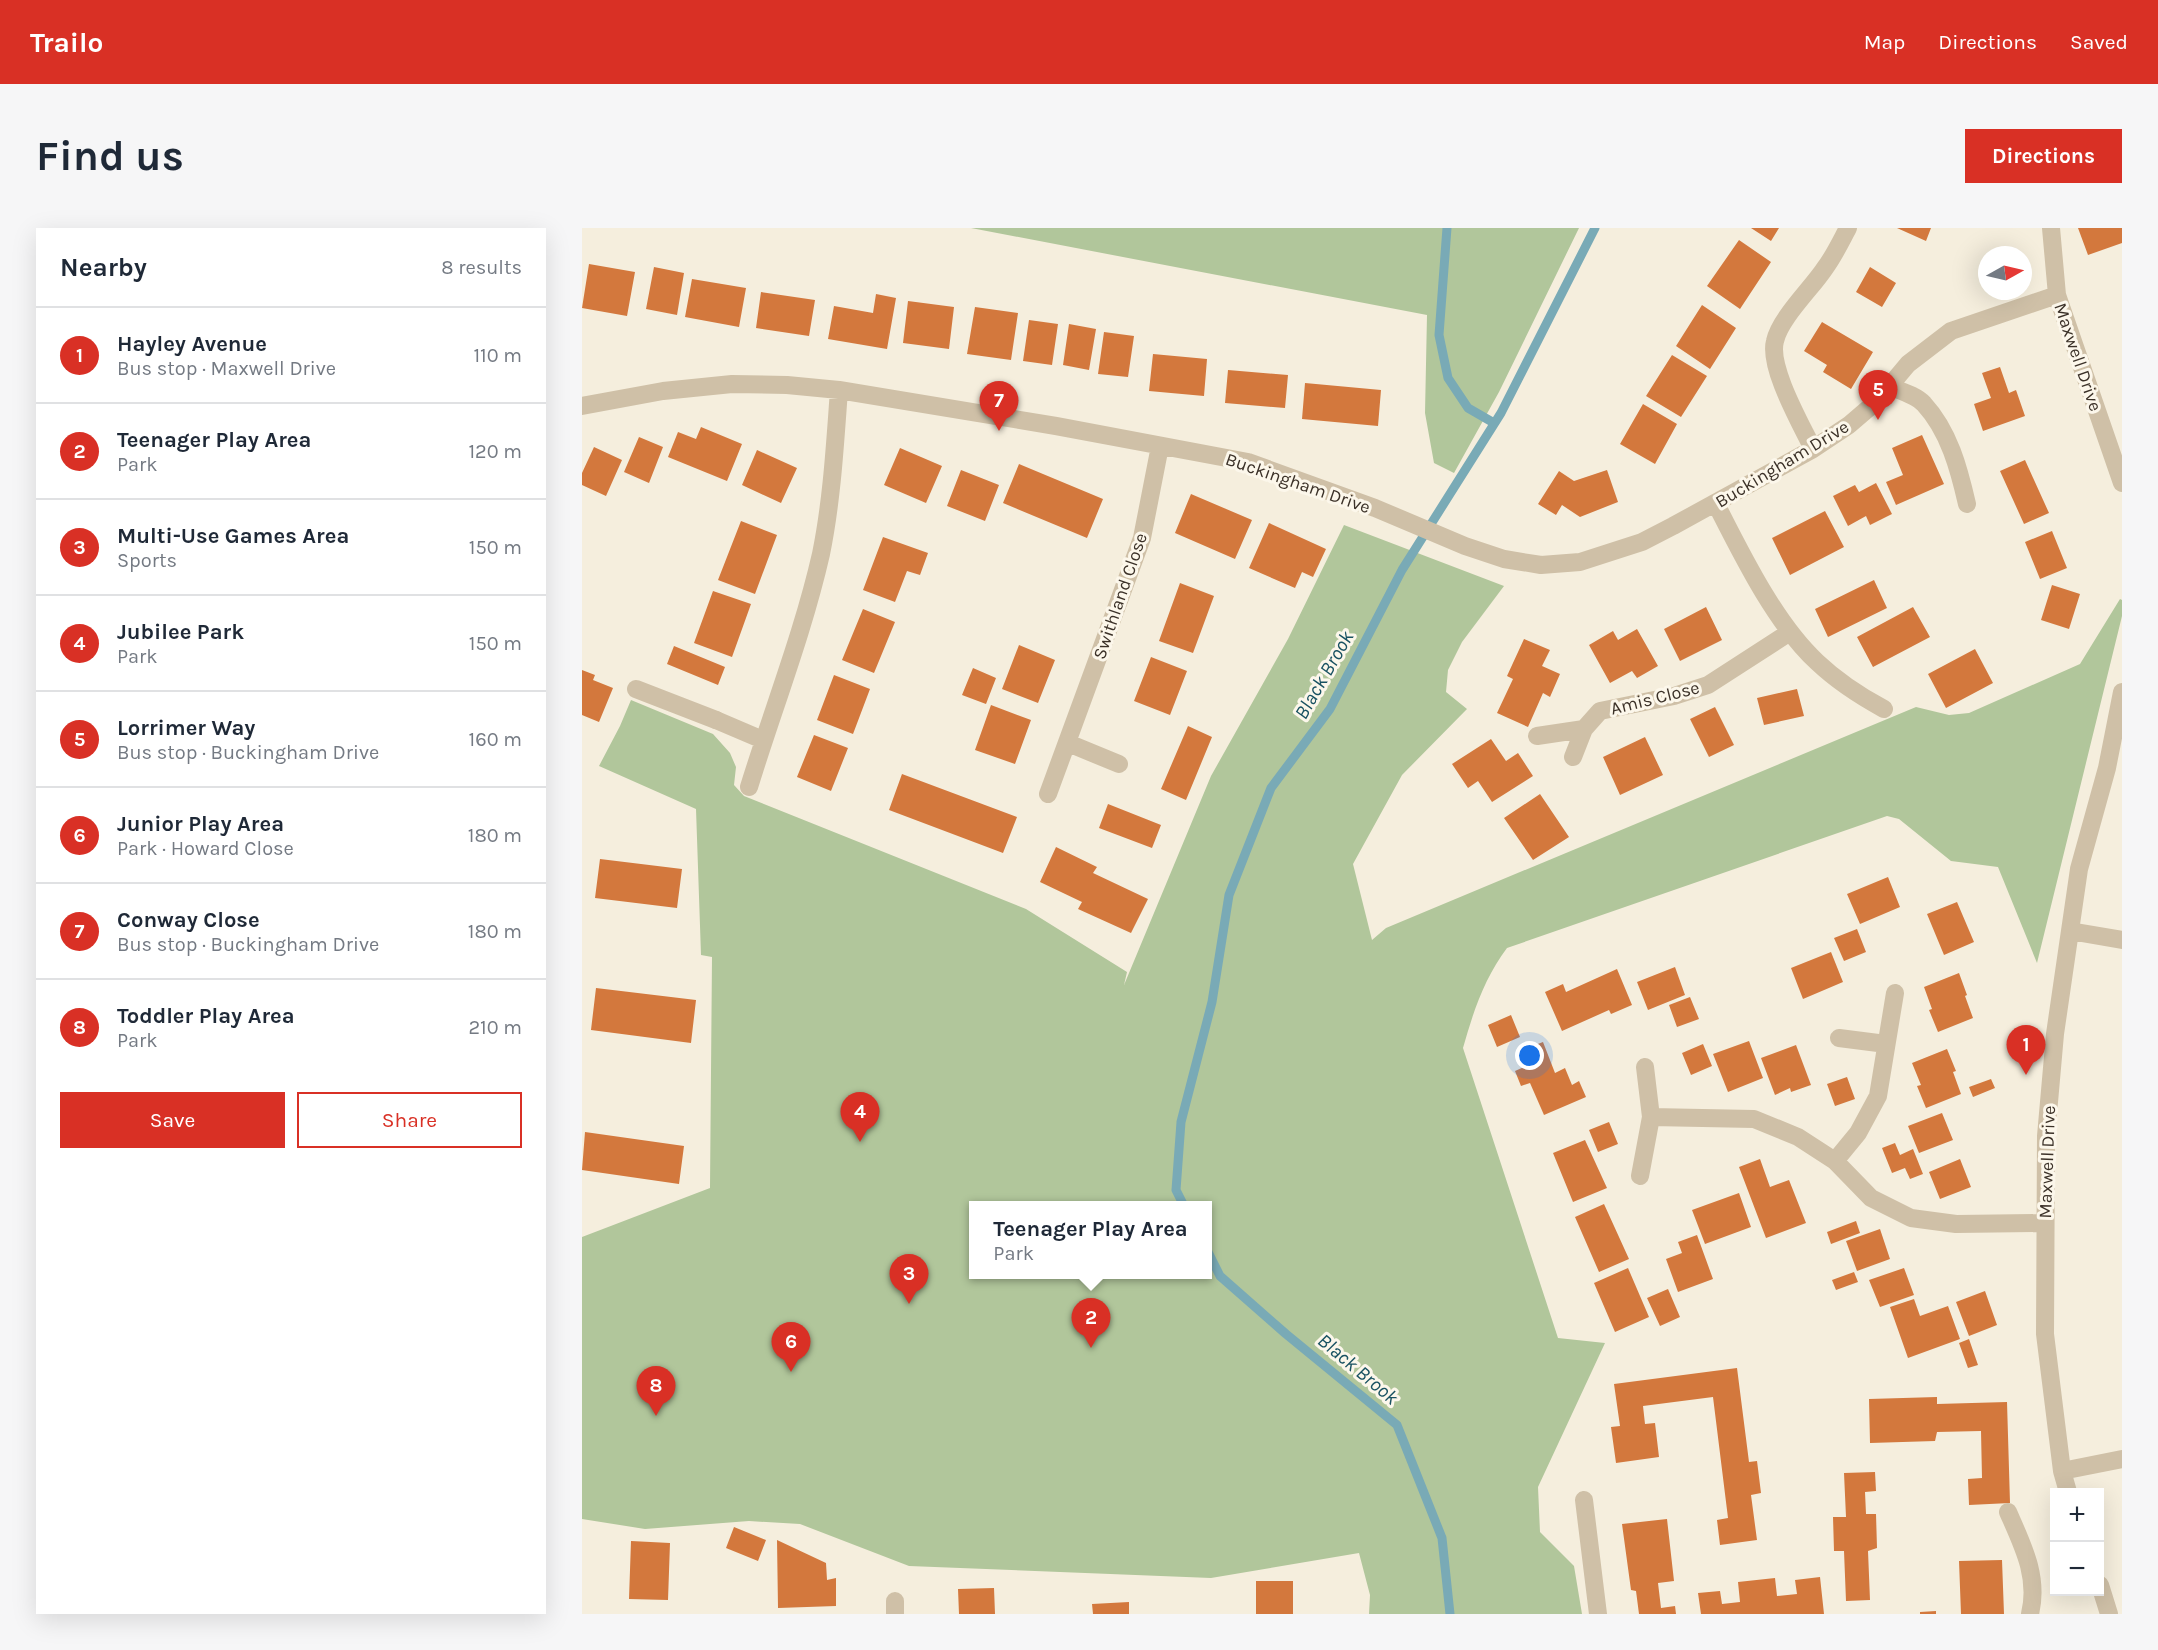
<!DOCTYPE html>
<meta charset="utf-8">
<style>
:root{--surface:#fff;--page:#f6f6f7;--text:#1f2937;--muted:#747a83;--line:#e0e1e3;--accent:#d93025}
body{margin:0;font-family:Karla,sans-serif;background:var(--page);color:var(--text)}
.controls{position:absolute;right:18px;bottom:18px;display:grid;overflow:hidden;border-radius:0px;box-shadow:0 6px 24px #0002}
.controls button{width:54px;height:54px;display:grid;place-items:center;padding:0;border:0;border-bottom:2px solid var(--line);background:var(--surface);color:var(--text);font:30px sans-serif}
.compass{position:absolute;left:1396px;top:18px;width:54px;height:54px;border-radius:50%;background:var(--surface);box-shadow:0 6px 24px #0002;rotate:82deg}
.you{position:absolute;left:948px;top:828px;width:21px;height:21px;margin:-15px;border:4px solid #fff;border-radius:50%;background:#1a73e8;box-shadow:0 0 0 9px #1a73e833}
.badge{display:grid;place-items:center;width:39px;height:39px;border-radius:50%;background:var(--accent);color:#fff;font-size:20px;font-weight:700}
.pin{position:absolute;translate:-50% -50px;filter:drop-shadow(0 2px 3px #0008)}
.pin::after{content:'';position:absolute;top:32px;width:21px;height:18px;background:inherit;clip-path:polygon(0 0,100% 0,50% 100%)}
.popup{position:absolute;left:387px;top:973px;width:243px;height:78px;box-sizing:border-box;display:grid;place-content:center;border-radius:0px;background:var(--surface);filter:drop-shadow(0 2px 4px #0005);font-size:20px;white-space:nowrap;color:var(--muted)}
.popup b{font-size:22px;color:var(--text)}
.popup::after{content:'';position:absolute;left:50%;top:100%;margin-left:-12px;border:12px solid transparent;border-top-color:var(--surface)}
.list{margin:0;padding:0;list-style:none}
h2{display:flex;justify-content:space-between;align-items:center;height:78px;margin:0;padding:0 24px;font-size:26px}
h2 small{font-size:20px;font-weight:400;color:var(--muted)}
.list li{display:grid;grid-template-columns:39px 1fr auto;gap:18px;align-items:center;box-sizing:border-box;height:96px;padding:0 24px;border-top:2px solid var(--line)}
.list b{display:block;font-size:22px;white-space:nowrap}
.list p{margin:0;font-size:20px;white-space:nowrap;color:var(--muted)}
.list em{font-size:20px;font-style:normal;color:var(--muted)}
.actions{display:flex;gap:12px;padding:18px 24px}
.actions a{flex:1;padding:14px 0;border:2px solid var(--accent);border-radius:0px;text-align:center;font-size:21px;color:var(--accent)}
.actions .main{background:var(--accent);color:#fff}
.map{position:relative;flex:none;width:1540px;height:1386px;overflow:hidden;border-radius:0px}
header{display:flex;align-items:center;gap:36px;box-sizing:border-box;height:84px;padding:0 30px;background:var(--accent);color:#fff}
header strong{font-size:28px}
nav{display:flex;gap:33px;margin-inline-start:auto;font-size:21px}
.intro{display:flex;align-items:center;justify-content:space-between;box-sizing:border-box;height:144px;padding:0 36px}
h1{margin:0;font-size:42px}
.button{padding:15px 27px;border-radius:0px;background:var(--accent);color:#fff;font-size:21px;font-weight:700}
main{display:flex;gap:36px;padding:0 36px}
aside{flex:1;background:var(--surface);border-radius:0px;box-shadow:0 6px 24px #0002}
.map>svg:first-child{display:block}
</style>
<header>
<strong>Trailo</strong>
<nav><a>Map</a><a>Directions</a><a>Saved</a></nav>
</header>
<div class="intro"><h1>Find us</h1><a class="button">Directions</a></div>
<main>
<aside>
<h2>Nearby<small>8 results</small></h2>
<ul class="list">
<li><span class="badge">1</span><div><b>Hayley Avenue</b><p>Bus stop · Maxwell Drive</p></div><em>110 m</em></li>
<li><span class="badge">2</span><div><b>Teenager Play Area</b><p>Park</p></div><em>120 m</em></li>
<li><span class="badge">3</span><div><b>Multi-Use Games Area</b><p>Sports</p></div><em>150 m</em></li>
<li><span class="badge">4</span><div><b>Jubilee Park</b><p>Park</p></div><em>150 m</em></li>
<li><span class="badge">5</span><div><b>Lorrimer Way</b><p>Bus stop · Buckingham Drive</p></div><em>160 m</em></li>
<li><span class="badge">6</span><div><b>Junior Play Area</b><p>Park · Howard Close</p></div><em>180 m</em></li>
<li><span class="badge">7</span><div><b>Conway Close</b><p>Bus stop · Buckingham Drive</p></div><em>180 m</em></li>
<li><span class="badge">8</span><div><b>Toddler Play Area</b><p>Park</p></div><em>210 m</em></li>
</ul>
<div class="actions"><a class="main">Save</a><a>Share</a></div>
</aside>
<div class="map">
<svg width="1540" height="1386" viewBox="0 0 1540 1386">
<rect width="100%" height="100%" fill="#f5eedd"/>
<path fill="#b1c69b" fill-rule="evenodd" d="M389,0h608l-80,164 -45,81 -20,-10 -9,-50 2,-98z
M762,297l160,61 -42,56 -14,28 -2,22 21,17 -65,66 -49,89 19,76 14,-12 530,-221 33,8 20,-2 111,-49 40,-65 2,1v16l-85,347 -39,-96 -47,-6 -52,-42 -12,-3 -380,132c-22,29 -34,64 -44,100l95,290 47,5 -67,144 2,45 34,34 8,48h-213l1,-19 -11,-42 -148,25 -302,-12 -109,-42 -51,-3 -104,8 -63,-10v-282l128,-49 2,-231 -11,-2 -5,-146 -97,-43 21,-40 11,-26 82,34 17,19 6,14 -2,18 10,11 282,113 101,63 -3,13 87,-209 77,-137zM392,978h234v68h-234z"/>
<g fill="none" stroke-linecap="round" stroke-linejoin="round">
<path stroke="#79aab6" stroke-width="9" d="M865,0l-8,107 9,43 20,30 26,15
M602,978l-8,-16 5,-68 31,-120 17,-107 42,-107 59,-79 72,-139 99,-157 94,-185
M626,1024l12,24 66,58 111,91 45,113 8,76"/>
</g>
<path fill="#d3783d" d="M1169,0h28l-8,13z
M1315,0h34l-5,13z
M1496,0h44v15l-34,12z
M1157,12l32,22 -31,47 -33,-23z
M7,36l46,8 -8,44 -45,-8z
M72,39l30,6 -7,42 -31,-6z
M1288,39l26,16 -14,24 -26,-15z
M110,51l54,9 -7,39 -54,-10z
M179,64l54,8 -6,36 -53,-8z
M294,66l20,4 -9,51 -59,-10 6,-33 39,7z
M326,73l46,6 -5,42 -46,-6z
M1120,77l34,23 -26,41 -34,-23z
M393,79l43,6 -7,47 -44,-6z
M447,92l29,4 -6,41 -29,-4z
M1240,94l51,30 -22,37 -28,-17 4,-7 -23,-14z
M487,96l27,5 -7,41 -26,-5z
M522,104l30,4 -6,41 -30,-3z
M571,126l54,5 -3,37 -55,-5z
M1090,127l35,21 -26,41 -35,-21z
M1418,139l9,26 7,-3 9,26 -42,15 -9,-27 17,-6 -9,-25z
M646,142l60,5 -3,33 -60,-5z
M723,155l76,7 -3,36 -76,-7z
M1061,176l34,20 -22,40 -35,-20z
M119,199l41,17 -15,37 -59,-24 10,-25 18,7z
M1340,207l22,49 -48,21 -10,-23 17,-7 -11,-27z
M57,209l24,10 -14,36 -25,-11z
M12,219l28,13 -16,36 -24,-11v-12z
M318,220l42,18 -16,37 -42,-18z
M175,222l40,18 -16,35 -39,-18z
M1443,232l24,53 -25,11 -24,-53z
M437,236l84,35 -16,39 -84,-35z
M379,242l38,15 -14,36 -38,-15z
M1025,242l11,32 -38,15 -18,-12 -6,10 -18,-11 21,-33 15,10z
M1294,255l16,31 -22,11 -4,-9 -18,10 -15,-30 22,-11 4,7z
M609,266l61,26 -17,39 -60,-26z
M1243,283l19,36 -54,28 -18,-37z
M159,293l36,14 -22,59 -37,-14z
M687,295l57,26 -13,28 -11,-5 -7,16 -46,-20z
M1470,303l15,37 -27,11 -15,-37z
M301,309l45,16 -8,22 -13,-4 -12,31 -32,-12z
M1292,352l13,28 -59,29 -13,-28z
M598,355l34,13 -21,57 -34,-12z
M1470,357l28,9 -11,35 -28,-9z
M131,363l38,13 -19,53 -38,-14z
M1124,379l16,33 -42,21 -16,-32z
M1331,379l17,30 -57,30 -16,-30z
M281,381l32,13 -21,51 -32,-13z
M1055,401l21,37 -21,12 -5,-7 -22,12 -21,-38 24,-14 5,9z
M942,411l26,11 -8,16 18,8 -10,23 -7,-4 -15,34 -31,-14 16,-34 -6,-3z
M437,417l36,15 -17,43 -36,-14z
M92,418l51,21 -7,18 -51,-21z
M1393,421l18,34 -47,25 -18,-34z
M569,429l36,14 -17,44 -36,-14z
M391,440l23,10 -10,26 -24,-9z
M0,442l13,5 -2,5 20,8 -14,34 -17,-7z
M252,447l36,14 -17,45 -36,-14z
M1215,461l7,27 -40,9 -7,-27z
M409,477l40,15 -16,44 -40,-14z
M1133,479l19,38 -25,12 -19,-38z
M606,498l24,11 -26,63 -25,-11z
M232,507l34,13 -17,43 -34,-14z
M1063,509l18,38 -43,20 -17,-38z
M909,511l15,22 12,-8 15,23 -41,26 -14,-21 -10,7 -16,-24z
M320,546l115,43 -14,36 -114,-43z
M958,566l29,43 -36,23 -29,-42z
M526,576l53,21 -9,23 -53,-20z
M474,619l41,20 -4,6 55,26 -17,34 -53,-24 4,-7 -42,-20z
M18,631l82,10 -5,39 -82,-10z
M1306,649l12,30 -40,17 -13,-30z
M1375,674l17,40 -30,13 -17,-41z
M1275,701l9,23 -22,9 -10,-23z
M1249,724l12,30 -40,17 -12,-31z
M1093,739l10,28 -37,15 -11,-28z
M1035,741l15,36 -21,9 -2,-4 -47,21 -17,-39 18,-8 3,8z
M1377,745l8,22 -2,1 8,22 -35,14 -9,-22 3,-1 -8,-22z
M14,760l100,12 -5,43 -100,-13z
M1108,769l9,22 -22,8 -8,-22z
M929,787l9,22 -23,10 -9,-22z
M1167,813l14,37 -35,14 -15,-38z
M961,814l12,31 10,-5 7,17 7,-4 7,16 -42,18 -14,-32 -9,3 -6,-15 9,-4 -7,-15z
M1121,816l9,22 -21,9 -9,-22z
M1214,817l15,40 -20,7 -1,-4 -15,7 -14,-37z
M1365,821l9,22 -3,1 8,22 -35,14 -9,-22 4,-1 -9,-22z
M1265,849l8,22 -20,7 -8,-22z
M1409,851l4,9 -22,9 -4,-10z
M1360,885l11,27 -34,13 -11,-27z
M1027,894l9,22 -20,8 -9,-22z
M3,904l99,14 -5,38 -97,-14z
M1003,912l22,48 -34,14 -20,-49z
M1313,915l5,12 13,-6 10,25 -13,5 -5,-11 -13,5 -10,-25z
M1178,931l10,28 19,-7 17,43 -40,15 -27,-71z
M1378,931l11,28 -31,12 -11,-27z
M1157,965l12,34 -46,17 -13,-34z
M1022,976l25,55 -30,13 -24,-55z
M1274,993l4,12 -29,11 -4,-12z
M1298,1001l10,30 -33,12 -11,-30z
M1115,1007l16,44 -35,13 -12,-33 16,-6 -4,-11z
M1046,1040l21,49 -34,15 -21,-49z
M1322,1040l10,27 -34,12 -11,-27z
M1272,1044l4,10 -22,8 -4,-10z
M1086,1061l12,28 -20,9 -13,-28z
M1403,1063l12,34 -28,11 -13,-34z
M1332,1071l6,17 28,-10 12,33 -52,19 -18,-51z
M1387,1111l9,26 -10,3 -9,-25z
M1155,1140l12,94 8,-1 4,32 -10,2 6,45 -37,5 -3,-25 11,-2 -15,-121 -70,9 2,18 10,-1 4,34 -43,6 -5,-36 9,-1 -6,-42z
M1355,1169v7l70,-2 3,101 -41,2 -1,-26 14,-1 -1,-47 -44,1 -2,9 -65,2 -1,-44z
M1293,1244l1,19 -11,1 1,22h10l1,34 -9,3 2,49 -24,1 -2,-50h-10l-1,-34h13l-2,-44z
M1085,1291l7,62 -16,2 3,25 14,-2 1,8h-37l-3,-23 -5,-1 -9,-66z
M152,1299l32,13 -8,21 -32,-13z
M195,1312l49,23 1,17 9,-2v28l-58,2z
M49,1313l39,2 -2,57 -39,-1z
M1420,1332l2,54h-43l-2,-53z
M1238,1349l4,37h-123l-3,-21 22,-2 2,13 18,-2 -2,-20 37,-4 2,18 20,-2 -2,-14z
M674,1353h37v33h-37z
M412,1360l1,26h-36l-1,-25z
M547,1374v12h-36l-1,-10z
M1354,1383v3h-16v-2z"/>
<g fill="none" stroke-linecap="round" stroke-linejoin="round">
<path stroke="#cfc0a7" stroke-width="18" d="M54,461l80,31
M1002,1272l14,114
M1426,1284c15,34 31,65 22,102"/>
<path stroke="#cfc0a7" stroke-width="18" d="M1469,0l6,67 65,188
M1309,159c10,4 26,9 33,17 25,27 35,65 43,100
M0,178l81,-15 69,-7 55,1 52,5 217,36 192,36 127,46 90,38 39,13 37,6 39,-3 62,-20 31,-16 140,-77 36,-24 28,-24 31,-37 43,-33 106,-36
M1231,221c-12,-25 -45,-82 -38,-108 5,-23 37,-53 50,-73 9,-12 16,-27 23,-40
M1134,276c26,51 59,119 101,158 20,19 43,34 67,47
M134,492l47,20
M955,508l47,-7 16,-18 74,-15 34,-11 82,-53
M486,515l51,21
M991,529l11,-28
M167,559c24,-78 54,-154 72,-233 11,-54 14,-110 18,-164
M466,566l94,-256 18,-92
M1488,703l52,9
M1257,810l47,6
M1069,889l103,2 44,18 37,24 36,37 40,20 45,6 88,-1
M1253,933l23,-28 20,-37 17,-103
M1058,948l11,-59 -6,-50
M1480,1243l60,-12
M1486,1264l-6,-21 -17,-137 1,-198 9,-102 24,-165 28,-101 15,-76
M1518,1357l9,29
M313,1386v-13"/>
</g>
<g text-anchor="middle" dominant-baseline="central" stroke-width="6" stroke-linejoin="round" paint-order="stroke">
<g font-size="18" fill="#3b3128" stroke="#fcf7eb">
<text transform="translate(1496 129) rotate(71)">Maxwell Drive</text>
<text transform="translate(1200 236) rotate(-31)">Buckingham Drive</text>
<text transform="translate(716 255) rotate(19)">Buckingham Drive</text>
<text transform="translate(538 368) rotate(-71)">Swithland Close</text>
<text transform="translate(1073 470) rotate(-14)">Amis Close</text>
<text transform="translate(1465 934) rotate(-88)">Maxwell Drive</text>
</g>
<g font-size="20" font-style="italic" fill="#195262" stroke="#fcf7eb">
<text transform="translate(742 447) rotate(-60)">Black Brook</text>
<text transform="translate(776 1141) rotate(40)">Black Brook</text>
</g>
</g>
</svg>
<div class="controls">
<button>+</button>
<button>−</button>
</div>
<svg class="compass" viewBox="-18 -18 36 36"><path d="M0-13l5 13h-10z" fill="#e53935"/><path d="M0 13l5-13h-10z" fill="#747a83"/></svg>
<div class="you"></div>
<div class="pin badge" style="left:1444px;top:847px">1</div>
<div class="pin badge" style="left:509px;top:1120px">2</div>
<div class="popup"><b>Teenager Play Area</b>Park</div>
<div class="pin badge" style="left:327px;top:1076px">3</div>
<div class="pin badge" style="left:278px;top:914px">4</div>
<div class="pin badge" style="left:1296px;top:192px">5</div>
<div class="pin badge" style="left:209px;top:1144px">6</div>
<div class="pin badge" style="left:417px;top:203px">7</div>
<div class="pin badge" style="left:74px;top:1188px">8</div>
</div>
</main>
